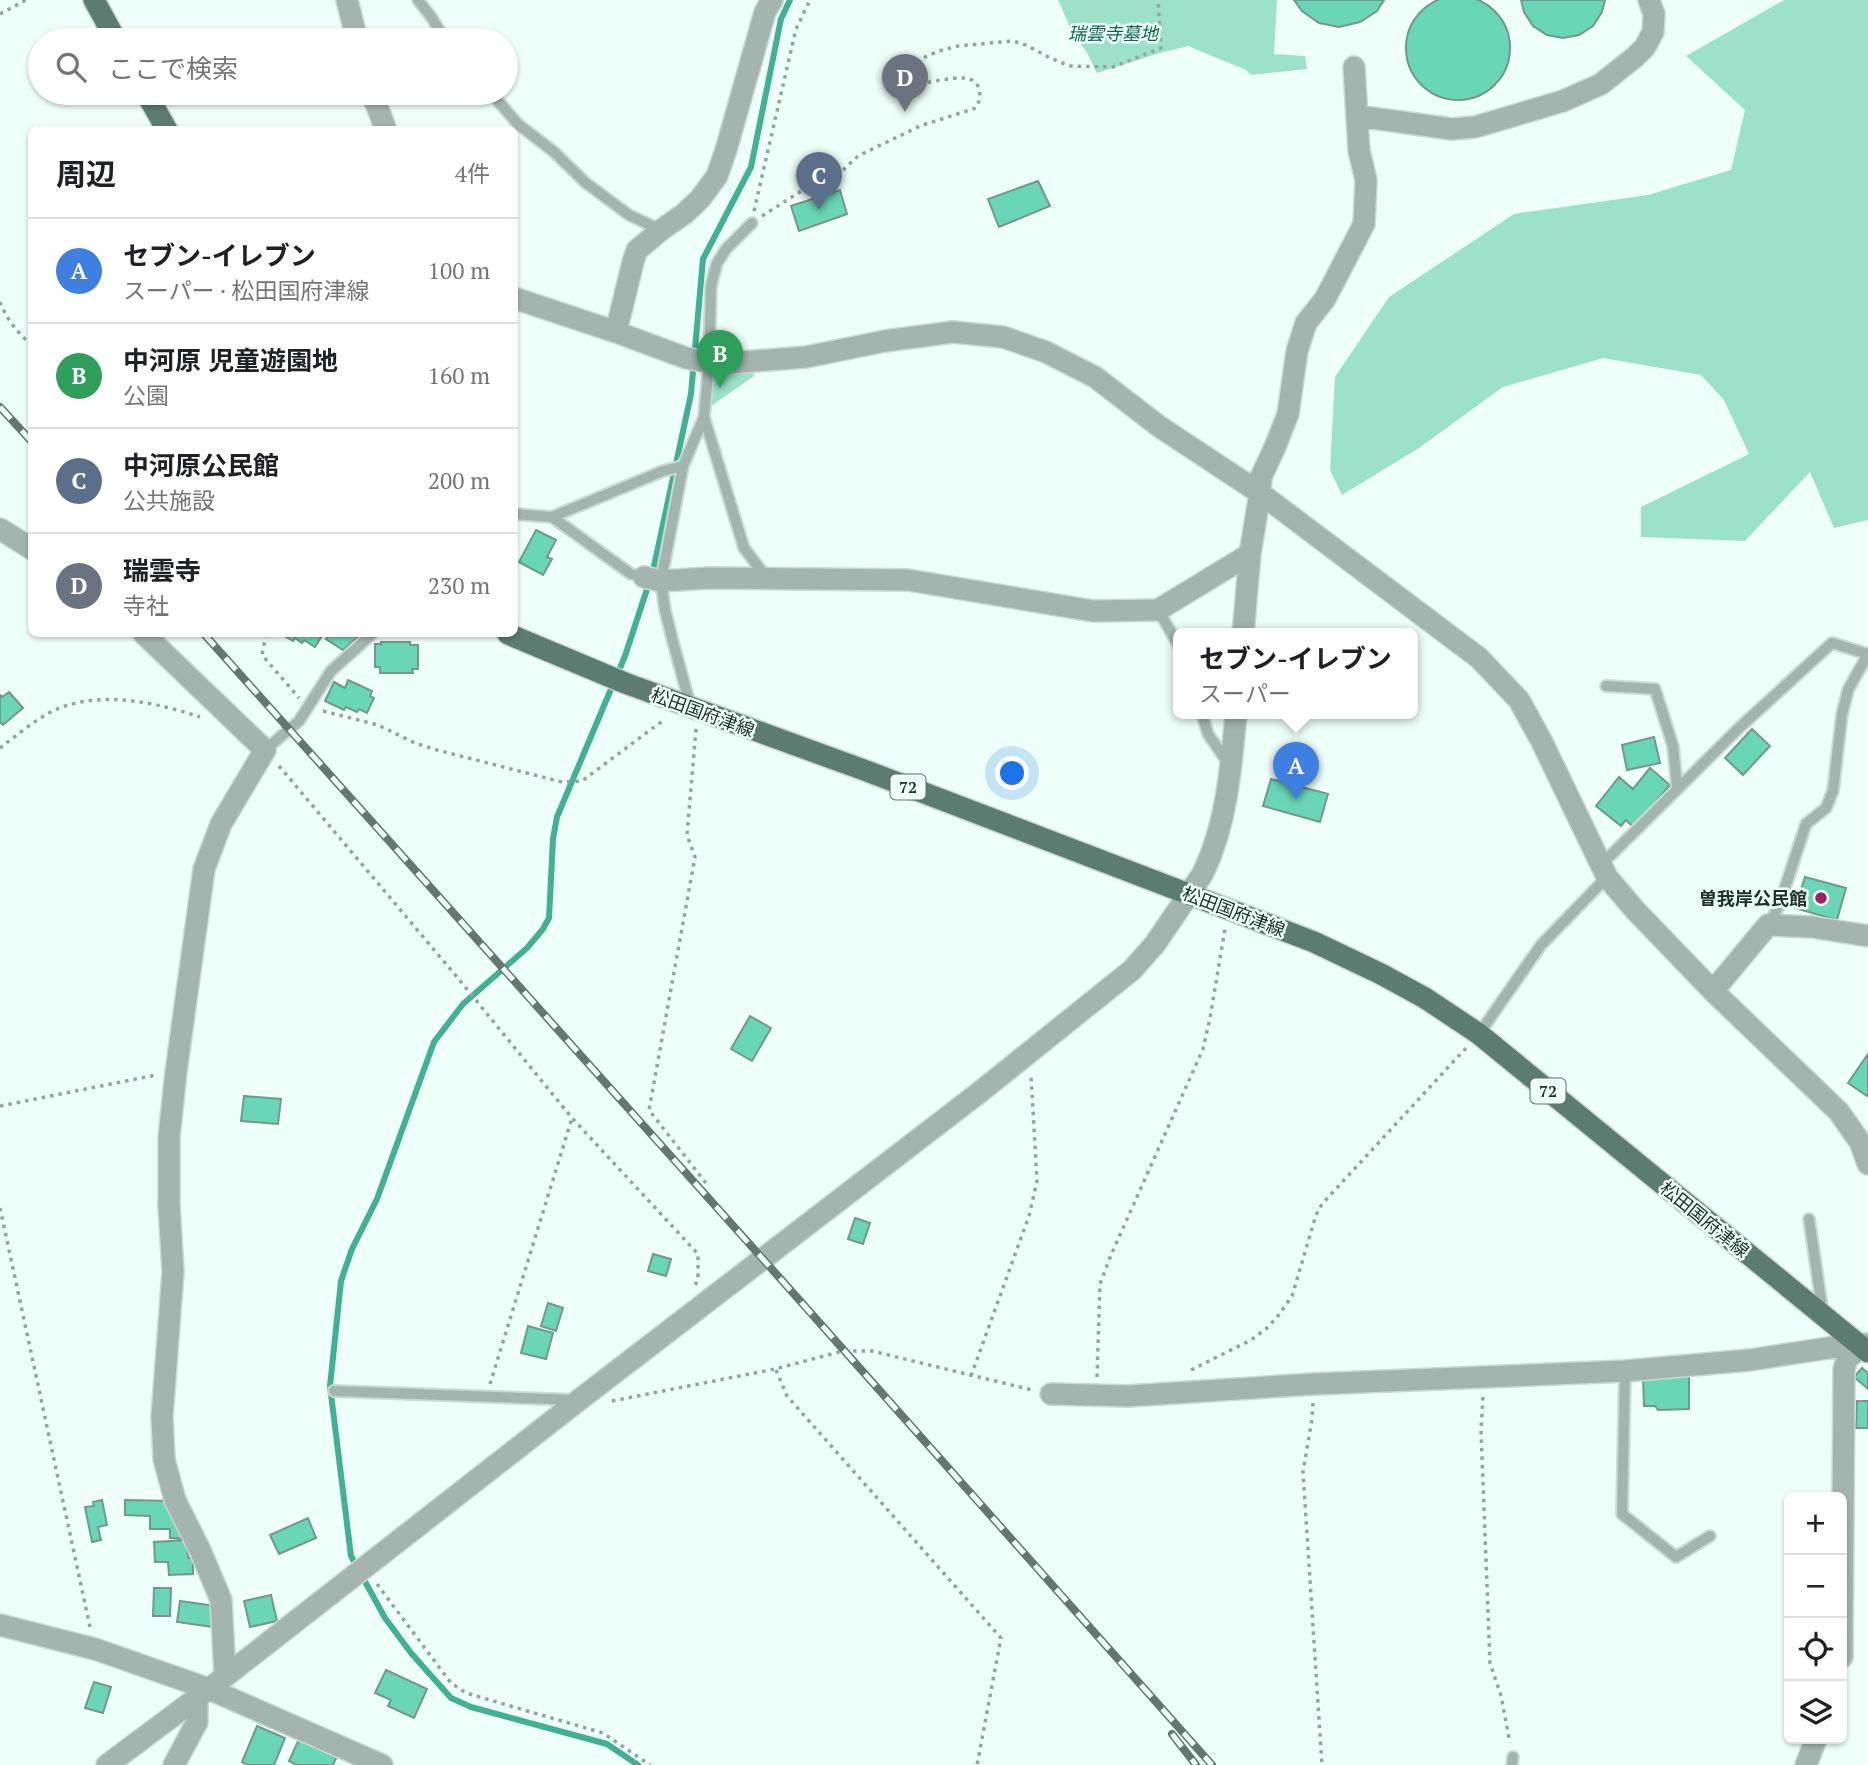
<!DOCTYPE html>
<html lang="ja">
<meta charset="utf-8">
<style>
:root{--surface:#fff;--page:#f2f2f2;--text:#202124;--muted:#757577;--line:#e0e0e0;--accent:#db2777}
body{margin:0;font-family:"PT Serif","Noto Sans JP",serif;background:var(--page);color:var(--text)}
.controls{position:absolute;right:21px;bottom:21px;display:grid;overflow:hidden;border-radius:10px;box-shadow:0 2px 5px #0004}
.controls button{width:63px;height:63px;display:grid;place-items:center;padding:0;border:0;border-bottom:2px solid var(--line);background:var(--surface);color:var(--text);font:35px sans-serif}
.you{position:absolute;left:1013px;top:774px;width:24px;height:24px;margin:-18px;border:5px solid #fff;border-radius:50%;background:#1a73e8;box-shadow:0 0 0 10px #1a73e833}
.badge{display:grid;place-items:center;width:46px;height:46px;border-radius:50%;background:var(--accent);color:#fff;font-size:23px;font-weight:700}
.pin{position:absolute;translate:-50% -58px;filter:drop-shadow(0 2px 4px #0008)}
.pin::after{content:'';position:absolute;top:37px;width:24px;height:21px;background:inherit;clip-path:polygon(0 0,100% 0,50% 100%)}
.popup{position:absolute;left:1173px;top:628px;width:245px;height:91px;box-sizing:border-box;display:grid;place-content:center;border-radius:10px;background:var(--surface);filter:drop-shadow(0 2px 5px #0005);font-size:23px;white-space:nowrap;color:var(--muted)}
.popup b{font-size:26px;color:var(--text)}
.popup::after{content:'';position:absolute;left:50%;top:100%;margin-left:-14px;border:14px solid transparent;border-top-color:var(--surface)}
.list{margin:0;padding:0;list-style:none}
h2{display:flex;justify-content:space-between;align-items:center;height:91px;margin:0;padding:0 28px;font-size:30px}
h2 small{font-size:23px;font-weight:400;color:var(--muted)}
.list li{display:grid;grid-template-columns:46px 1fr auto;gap:21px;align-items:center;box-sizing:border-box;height:105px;padding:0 28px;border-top:2px solid var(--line)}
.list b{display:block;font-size:26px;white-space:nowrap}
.list p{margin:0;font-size:23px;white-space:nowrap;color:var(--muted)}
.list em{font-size:23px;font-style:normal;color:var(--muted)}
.icon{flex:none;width:38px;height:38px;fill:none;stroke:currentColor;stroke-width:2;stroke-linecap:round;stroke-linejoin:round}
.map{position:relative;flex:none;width:1868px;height:1765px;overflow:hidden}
.search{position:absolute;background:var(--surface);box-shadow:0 2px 5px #0004;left:28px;top:28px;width:490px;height:77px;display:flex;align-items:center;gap:18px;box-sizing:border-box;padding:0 24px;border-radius:38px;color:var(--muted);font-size:26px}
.panel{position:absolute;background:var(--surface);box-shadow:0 2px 5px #0004;left:28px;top:126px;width:490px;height:511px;border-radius:10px}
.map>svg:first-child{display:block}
</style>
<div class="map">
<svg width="1868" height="1765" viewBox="0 0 1868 1765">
<rect width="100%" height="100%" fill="#effff9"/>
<path fill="#9ce2cb" d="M1058,0h219l-3,54 31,2 2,13 -56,6 -5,-5 -58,-24 -28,7 -63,20 -10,-20 -16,-24z
M1784,0h84v520l-34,8 -24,-56 -65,69 -104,-4v-30l108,-53 -25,-54 -23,-25 -98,-17 -100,29 -84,61 -77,47 -12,-25 5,-93 54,-80 125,-83 134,-19 83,-25 14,-60 -59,-54z
M752,367l2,9 -47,33 -2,-37z"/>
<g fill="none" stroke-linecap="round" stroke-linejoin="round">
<path stroke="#40b192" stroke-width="6" d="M638,1765l-31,-21 -136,-37 -20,-9 -40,-45 -26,-35 -34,-62 -21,-170 11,-105 11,-32 25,-50 57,-157 29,-38 64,-56 16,-19 6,-11 4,-79 4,-22 68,-161 28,-85 38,-177 12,-135 48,-92 30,-148 9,-19"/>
</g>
<path fill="#69d7b6" stroke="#72998b" stroke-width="2" d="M1406 48a52 52 0 1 1 104 0a52 52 0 1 1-104 0Z
M1294,0h90l-7,11 -17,11 -21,5 -20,-4 -17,-12z
M1521,0h84l-3,12 -9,14 -14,9 -16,3 -16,-3 -14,-9 -9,-14z
M1038,181l12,25 -51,21 -11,-28z
M840,190l7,24 -48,17 -8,-25z
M536,530l20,10 -9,17 5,2 -9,16 -24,-13z
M281,634h42l-8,13 -11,-7 -2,3 -7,-5 -2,3z
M330,634h24l5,2 -16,14 -17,-11z
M381,642h29v3h8v24h-6l1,4h-33v-6h-5v-23h6z
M348,680l24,11 -2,5 4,2 -7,15 -8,-4 -2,3 -11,-5 -2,3 -19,-9 9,-19 11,6z
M9,692l14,16 -20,17 -3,-3v-27l2,2z
M1752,729l18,17 -27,29 -18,-17z
M1654,737l6,26 -33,7 -5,-25z
M1650,768l20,17 -36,43 -8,-8 -5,6 -25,-20 23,-29 14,12z
M1271,779l57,15 -8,28 -57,-16z
M1805,877l41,11 -9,32 -42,-12z
M750,1016l21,12 -19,33 -21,-12z
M1868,1054v41l-1,1 -19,-13z
M244,1096l37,3 -3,25 -37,-3z
M855,1218l15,5 -7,21 -15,-5z
M653,1254l18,5 -5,17 -18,-5z
M548,1303l15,5 -7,23 -15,-5z
M528,1326l25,7 -7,26 -25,-6z
M1862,1368l6,5v16l-14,-12z
M1689,1375v34l-31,1 -3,-4h-11l-1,-30z
M1857,1401h11v27h-12z
M102,1500l5,25 -9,2 3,13 -9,2 -7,-35 9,-1 -1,-4z
M125,1500l46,1 20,38 -21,-1v-9h-20v-13l-25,-1z
M308,1518l8,20 -37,16 -9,-19z
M187,1540l1,18h5v16l-24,1 -1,-13h-13l-1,-20z
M154,1588h17l-1,28h-17z
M271,1595l6,26 -27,6 -6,-26z
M180,1601l36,5 -3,21 -36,-5z
M386,1670l41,19 -13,29 -26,-12 3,-6 -16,-7z
M94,1682l17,5 -8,26 -18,-5z
M257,1726l28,12 -11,27h-26l-6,-3z
M299,1739l38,17 -4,9h-36l-8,-4z"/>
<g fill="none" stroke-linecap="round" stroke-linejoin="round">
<defs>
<path id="service" d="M418,0l14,18 13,22
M491,93l27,31 36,28 32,31 43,32 32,15
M704,417l40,131 23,30
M514,514l38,3 79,57 13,3
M552,517l111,-46 20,-5
M1158,610l21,36
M1606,686l49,3 18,57 4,41
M691,708l-18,-66 -8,-32 -4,-29 22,-115 21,-49 5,-55 2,-76 6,-23 9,-14 26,-26
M1202,714l6,20 20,29
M265,750l34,-29 32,-50 41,-37
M1599,863l12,-8 129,-128 92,-84 36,11 -20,36 -6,24 -9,77 -7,17 -20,16 -27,82 -11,19
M1479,1034l62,-89 66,-68
M1809,1219l14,95
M1625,1371l-3,143 54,43 34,-21
M334,1391l242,9
M1512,1765l1,-8"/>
<path id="minor" d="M347,0l10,40
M1354,67l5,84 7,29 -2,44 -39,75 -19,24 -9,28 -9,63 -13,33 -14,30 -1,16 219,165 40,42 23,42 65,135 28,33 78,81 126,121 21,30 8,22
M372,93l14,37
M1357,116l95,13 23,-2 88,-26 38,-17 34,-27 10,-10 8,-15 1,-18 -5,-14
M514,298l102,34 70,26 32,6 88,-7 79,-16 68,-9 50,5 43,15 49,25 65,50 100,66 -10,61 -7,80
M616,332l17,-70 4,-12 24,-20 23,-16 16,-15 17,-23 9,-26 39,-138 7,-12
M644,577l17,4 48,-3 199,2 185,31 65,-1 92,-56
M1189,894c5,-8 11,-15 15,-23 23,-49 27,-104 32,-157
M1713,991l55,-66 44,2 56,9
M1051,1394l77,2 186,-12 311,-13 125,-11 85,-13h27
M0,1625l95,24 114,40 173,76
M1842,1657l2,-288 3,-10 18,-15
M225,1676l-4,-76 -21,-50 -25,-50 -11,-41 -2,-42 11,-145 -4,-67v-68l7,-65 28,-203 17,-45 44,-74
M174,1765l23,-43v-24
M1806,1765l10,-26"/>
<path id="tertiary" d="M0,529l32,20
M144,634l121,116
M107,1765l102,-76 370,-289 401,-308 152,-122 23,-26 34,-50"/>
<path id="primary" d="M94,0l22,40
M146,93l21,37
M508,634l117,49 239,87 450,172 67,32 44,24 54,36 389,318"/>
</defs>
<use href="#service" stroke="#cadad4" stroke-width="14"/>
<use href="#minor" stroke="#cadad4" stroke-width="24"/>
<use href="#tertiary" stroke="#cadad4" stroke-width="24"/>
<use href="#primary" stroke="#cadad4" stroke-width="24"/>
<path stroke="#94a49e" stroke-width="3.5" stroke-dasharray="3.5 5" stroke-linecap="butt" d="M0,14l26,-14
M754,211l42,-182 14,-29
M762,216l44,-28 34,-15 18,-17 62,-30 56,-18c7,-12 5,-29 -12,-30 -12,-1 -32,4 -46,6l-7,-6 -2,-9 7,-8 23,-10 19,-5 55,-5 13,4 24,13 20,8 43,1 48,-19 -3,-48
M0,302c6,16 18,32 32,43
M266,634l-4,21 37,43
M323,711l55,14 37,18 22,7 125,32 20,-1 83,-62
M696,729l-9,106 8,22 -46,253 60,77
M0,748c20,-15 41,-34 65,-42 43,-14 93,-3 135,11
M279,766l178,211 115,141 126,136v26l-3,5
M0,1106l156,-31
M0,1208l90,419
M776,1370l11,26 214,242 -24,127
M1191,1370l60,-30 16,-12 11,-12 14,-20 24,-81 6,-11 144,-156
M971,1376l58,-160 8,-35 -6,-106
M1097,1377l3,-93 11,-29 92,-206 7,-31 15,-89
M490,1384l82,-266
M1483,1397l-2,33 9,233 11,33 9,47
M612,1401l163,-32 68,-18h29l160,39
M1313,1403l-1,16 -9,53 19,293
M377,1584l74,99 15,10 137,40 47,32"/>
<use href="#service" stroke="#a4b5af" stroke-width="10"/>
<use href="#minor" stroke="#a4b5af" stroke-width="21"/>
<use href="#tertiary" stroke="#a4b5af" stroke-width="21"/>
<use href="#primary" stroke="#5d7c71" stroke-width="21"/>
<defs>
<path id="rail" d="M0,407l32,35
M204,634l574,642 434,489
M1172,1734l24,31"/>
</defs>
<use href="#rail" stroke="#667670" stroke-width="8"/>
<use href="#rail" stroke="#effff9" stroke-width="5" stroke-dasharray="16" stroke-linecap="butt"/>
</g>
<circle fill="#a21d6a" stroke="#effff9" stroke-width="2.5" cx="1821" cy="898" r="7"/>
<g text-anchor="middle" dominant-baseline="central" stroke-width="5" stroke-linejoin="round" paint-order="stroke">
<g fill="#effff9" stroke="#5e6e68" stroke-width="2">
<rect x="890.5" y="774.5" width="35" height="25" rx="5"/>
<rect x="1530.5" y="1078.5" width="35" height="25" rx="5"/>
</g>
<g font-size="16" font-weight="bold" fill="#20302a">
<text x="908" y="787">72</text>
<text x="1548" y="1091">72</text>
</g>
<g font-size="18" font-style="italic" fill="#0c6651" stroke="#effff9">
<text x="1113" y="33">瑞雲寺墓地</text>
</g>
<g font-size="18" fill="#20302a" stroke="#effff9">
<text transform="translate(703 712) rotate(20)">松田国府津線</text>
<text transform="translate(1234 911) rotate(21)">松田国府津線</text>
<text transform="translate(1705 1219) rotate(39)">松田国府津線</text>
</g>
<g font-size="18" font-weight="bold" fill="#20302a" stroke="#effff9" text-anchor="end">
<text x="1807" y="898">曽我岸公民館</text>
</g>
</g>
</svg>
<div class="controls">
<button>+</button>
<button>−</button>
<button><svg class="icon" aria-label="locate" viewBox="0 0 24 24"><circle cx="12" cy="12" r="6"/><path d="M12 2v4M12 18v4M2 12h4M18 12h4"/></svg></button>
<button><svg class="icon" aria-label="layers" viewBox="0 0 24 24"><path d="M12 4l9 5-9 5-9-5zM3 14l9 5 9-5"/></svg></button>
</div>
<div class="you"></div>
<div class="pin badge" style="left:1296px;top:800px;background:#3f7fe0">A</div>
<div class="popup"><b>セブン-イレブン</b>スーパー</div>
<div class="pin badge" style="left:720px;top:388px;background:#2e9e5b">B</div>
<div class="pin badge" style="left:819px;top:210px;background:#5c6f8a">C</div>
<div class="pin badge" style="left:905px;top:112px;background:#6b7280">D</div>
<div class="search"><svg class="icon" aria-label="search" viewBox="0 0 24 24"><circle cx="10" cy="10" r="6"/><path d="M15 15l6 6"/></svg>ここで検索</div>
<section class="panel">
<h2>周辺<small>4件</small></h2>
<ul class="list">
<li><span class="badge" style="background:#3f7fe0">A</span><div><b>セブン-イレブン</b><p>スーパー · 松田国府津線</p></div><em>100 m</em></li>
<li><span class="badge" style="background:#2e9e5b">B</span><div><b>中河原 児童遊園地</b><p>公園</p></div><em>160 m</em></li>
<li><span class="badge" style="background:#5c6f8a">C</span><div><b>中河原公民館</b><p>公共施設</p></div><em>200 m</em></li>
<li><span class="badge" style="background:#6b7280">D</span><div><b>瑞雲寺</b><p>寺社</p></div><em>230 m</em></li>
</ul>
</section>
</div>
